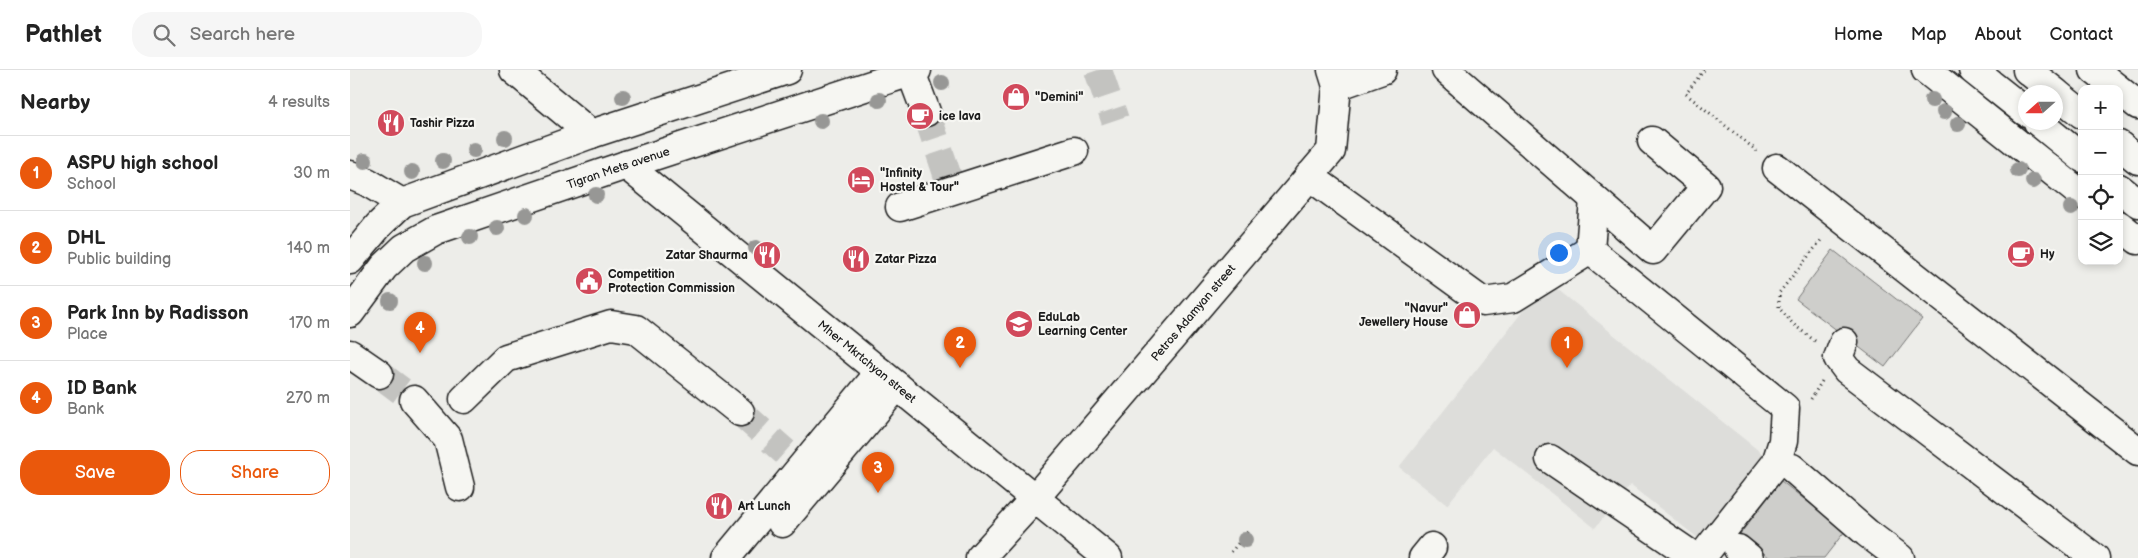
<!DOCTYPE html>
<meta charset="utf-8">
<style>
:root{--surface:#fff;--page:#f6f6f6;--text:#222;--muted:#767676;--line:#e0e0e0;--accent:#ea580c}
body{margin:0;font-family:"Balsamiq Sans",sans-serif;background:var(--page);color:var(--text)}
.controls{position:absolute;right:15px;top:15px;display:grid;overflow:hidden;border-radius:10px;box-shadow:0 2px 8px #0003}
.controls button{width:45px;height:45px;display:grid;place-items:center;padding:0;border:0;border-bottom:1px solid var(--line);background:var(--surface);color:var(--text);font:25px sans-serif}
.compass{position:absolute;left:1668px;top:15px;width:45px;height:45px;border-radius:50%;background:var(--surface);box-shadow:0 2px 8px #0003;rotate:249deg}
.you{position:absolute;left:1208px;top:182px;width:18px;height:18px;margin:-12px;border:4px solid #fff;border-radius:50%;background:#1a73e8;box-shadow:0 0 0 8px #1a73e833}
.badge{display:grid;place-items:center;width:32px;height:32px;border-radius:50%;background:var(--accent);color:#fff;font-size:16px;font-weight:700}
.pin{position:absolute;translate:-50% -41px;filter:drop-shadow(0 1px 2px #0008)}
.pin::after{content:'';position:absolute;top:26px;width:18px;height:15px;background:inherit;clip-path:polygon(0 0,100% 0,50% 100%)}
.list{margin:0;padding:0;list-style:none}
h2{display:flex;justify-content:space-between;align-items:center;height:65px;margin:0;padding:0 20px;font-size:21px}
h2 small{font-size:16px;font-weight:400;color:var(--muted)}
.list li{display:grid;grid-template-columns:32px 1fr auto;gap:15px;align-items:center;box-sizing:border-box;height:75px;padding:0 20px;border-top:1px solid var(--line)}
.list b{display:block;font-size:19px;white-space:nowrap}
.list p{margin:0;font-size:16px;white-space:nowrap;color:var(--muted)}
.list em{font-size:16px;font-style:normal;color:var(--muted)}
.actions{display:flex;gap:10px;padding:15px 20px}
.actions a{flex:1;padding:11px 0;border:1px solid var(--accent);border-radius:20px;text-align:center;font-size:18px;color:var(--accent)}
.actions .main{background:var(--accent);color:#fff}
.icon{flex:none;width:28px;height:28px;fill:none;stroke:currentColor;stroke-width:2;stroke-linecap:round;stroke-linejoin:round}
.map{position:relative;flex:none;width:1788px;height:488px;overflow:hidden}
header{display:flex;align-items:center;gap:30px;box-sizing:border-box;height:70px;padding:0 25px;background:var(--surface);border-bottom:1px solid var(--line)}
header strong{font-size:24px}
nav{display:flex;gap:28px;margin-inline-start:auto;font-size:18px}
.search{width:350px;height:45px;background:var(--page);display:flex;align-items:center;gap:12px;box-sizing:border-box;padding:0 18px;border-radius:20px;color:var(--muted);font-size:19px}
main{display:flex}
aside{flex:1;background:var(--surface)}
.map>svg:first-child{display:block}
</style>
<header>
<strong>Pathlet</strong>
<div class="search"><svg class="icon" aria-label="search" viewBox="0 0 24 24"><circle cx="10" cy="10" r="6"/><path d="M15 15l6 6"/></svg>Search here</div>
<nav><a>Home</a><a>Map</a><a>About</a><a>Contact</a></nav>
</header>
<main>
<aside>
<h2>Nearby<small>4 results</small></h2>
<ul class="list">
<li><span class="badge">1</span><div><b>ASPU high school</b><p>School</p></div><em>30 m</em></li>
<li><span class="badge">2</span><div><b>DHL</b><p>Public building</p></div><em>140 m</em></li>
<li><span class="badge">3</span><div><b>Park Inn by Radisson</b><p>Place</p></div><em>170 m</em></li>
<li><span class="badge">4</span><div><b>ID Bank</b><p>Bank</p></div><em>270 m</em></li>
</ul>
<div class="actions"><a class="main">Save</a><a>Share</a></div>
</aside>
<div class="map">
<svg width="1788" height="488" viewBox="0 0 1788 488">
<rect width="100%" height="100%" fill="#edede9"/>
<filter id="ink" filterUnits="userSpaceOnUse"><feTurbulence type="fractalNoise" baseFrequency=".02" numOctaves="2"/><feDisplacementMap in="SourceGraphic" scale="10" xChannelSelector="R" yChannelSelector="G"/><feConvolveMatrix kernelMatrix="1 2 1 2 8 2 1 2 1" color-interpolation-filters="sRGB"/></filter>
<g filter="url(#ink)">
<path fill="#ddddda" d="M1197,211l217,174 -66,83 -68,-53 -35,43 -102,-81 -46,58 -48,-38z"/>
<path fill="#cececb" stroke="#757574" d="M1483,180l89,69 -37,48 -89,-68z
M1431,411l64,50 -21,27h-54l-30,-24z"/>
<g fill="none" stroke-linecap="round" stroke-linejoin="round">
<path stroke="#c3c3c0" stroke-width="28" stroke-dasharray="28 14" stroke-linecap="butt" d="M748,0l17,50
M576,42l22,65
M29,304l35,26
M390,342l45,40"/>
<defs>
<g id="minor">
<path d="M164,0l77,64"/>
<path d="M1096,0l207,180 53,-64 -54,-45"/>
<path d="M561,2l15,40"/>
<path d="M987,16l45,-16"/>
<path id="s1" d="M276,95l482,393"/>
<path d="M1427,98l361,283"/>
<path d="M0,105l17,7 35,21"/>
<path d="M959,106l174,126 30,-4 77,-48"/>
<path d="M1244,129l-4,51 195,158 -2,33 -7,22 -75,95"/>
<path d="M550,137l174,-56"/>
<path d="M1494,272l-6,16 9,12 248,188"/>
<path d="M0,284l29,20"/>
<path d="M114,329l42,-41 105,-33 25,4 104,83"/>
<path d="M64,330l34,39 12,48"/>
<path d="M1200,389l146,99"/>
<path d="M1442,398l75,65 33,25"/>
<path d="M432,453l115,-137"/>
<path d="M1388,479l11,9"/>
<path d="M376,488l154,-186"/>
<path id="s2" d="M630,488l55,-60 296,-347 6,-65 -5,-16"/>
<path d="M1073,488l9,-11"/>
</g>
<g id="major">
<path d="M1576,0l156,125"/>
<path d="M1623,0l53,42"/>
<path d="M1677,0l28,22"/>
<path d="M1744,0l24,19"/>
<path d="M1769,20l19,15"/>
<path d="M1706,23l26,21"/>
<path d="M1688,52l44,36"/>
<path d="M1769,75l19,15"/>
<path d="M1769,118l19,15"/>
<path d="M1769,155l19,15"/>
<path d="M0,190l29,-35 23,-22 189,-69 196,-64"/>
<path id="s3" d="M0,243l34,-46 20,-19 32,-18 190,-65 291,-95"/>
</g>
</defs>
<use href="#minor" stroke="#1c1c1c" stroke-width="31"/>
<use href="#major" stroke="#1c1c1c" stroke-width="31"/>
<path stroke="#1c1c1c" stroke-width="3" stroke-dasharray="1 4" stroke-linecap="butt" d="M1354,0l-18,24 71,57
M1465,271l-22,-17 -14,-16v-15l43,-54
M1461,329l11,-18
M881,482l18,-22"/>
<use href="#minor" stroke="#f6f6f2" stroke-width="28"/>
<use href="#major" stroke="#f6f6f2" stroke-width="28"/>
</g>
<g fill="#979795">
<circle cx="592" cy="13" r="8"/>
<circle cx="273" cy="27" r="8"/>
<circle cx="529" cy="30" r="8"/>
<circle cx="1582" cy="30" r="8"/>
<circle cx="1594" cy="42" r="8"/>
<circle cx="471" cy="51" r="8"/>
<circle cx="1608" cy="54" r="8"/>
<circle cx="155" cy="68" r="8"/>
<circle cx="124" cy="80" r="8"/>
<circle cx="15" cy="91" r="8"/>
<circle cx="93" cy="91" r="8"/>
<circle cx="1668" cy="100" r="8"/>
<circle cx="62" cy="102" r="8"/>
<circle cx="1683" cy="111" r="8"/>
<circle cx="246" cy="125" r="8"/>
<circle cx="1721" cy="138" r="8"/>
<circle cx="176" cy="145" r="8"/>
<circle cx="147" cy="158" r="8"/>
<circle cx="120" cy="167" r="8"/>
<circle cx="406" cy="178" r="8"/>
<circle cx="75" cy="193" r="8"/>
<circle cx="40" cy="231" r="8"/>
<circle cx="895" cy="470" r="8"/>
</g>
</g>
<defs>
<symbol id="shop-disc" viewBox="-11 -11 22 22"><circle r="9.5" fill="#d1495b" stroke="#f6f6f2"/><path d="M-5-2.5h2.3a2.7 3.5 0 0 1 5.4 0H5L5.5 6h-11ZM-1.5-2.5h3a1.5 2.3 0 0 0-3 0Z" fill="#fff"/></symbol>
<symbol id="cafe-disc" viewBox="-11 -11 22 22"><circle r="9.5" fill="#d1495b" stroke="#f6f6f2"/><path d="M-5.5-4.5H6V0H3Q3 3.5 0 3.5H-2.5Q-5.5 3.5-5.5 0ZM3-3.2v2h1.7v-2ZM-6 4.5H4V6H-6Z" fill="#fff"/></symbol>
<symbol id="restaurant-disc" viewBox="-11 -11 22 22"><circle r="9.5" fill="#d1495b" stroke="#f6f6f2"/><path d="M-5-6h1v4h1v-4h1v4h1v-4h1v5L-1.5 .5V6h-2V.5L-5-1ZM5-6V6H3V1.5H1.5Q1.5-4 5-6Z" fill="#fff"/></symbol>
<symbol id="hotel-disc" viewBox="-11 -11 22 22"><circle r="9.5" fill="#d1495b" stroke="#f6f6f2"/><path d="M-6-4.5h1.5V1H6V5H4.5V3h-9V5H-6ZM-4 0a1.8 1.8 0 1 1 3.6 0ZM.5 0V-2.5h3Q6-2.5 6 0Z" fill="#fff"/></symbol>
<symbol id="civic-disc" viewBox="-11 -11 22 22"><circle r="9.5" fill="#d1495b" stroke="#f6f6f2"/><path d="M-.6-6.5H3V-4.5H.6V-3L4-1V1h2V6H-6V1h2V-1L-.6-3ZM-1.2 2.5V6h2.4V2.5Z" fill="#fff"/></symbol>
<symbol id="school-disc" viewBox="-11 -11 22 22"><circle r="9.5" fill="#d1495b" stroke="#f6f6f2"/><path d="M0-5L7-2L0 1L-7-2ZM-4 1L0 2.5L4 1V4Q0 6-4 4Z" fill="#fff"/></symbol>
</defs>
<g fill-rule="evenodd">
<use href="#shop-disc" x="650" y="11" width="32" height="32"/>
<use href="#cafe-disc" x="554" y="30" width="32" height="32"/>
<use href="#restaurant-disc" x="25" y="37" width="32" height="32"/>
<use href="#hotel-disc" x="495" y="94" width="32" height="32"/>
<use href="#cafe-disc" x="1655" y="168" width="32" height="32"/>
<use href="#restaurant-disc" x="401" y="169" width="32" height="32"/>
<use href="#restaurant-disc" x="490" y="173" width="32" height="32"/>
<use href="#civic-disc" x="223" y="195" width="32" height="32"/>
<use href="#shop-disc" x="1101" y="229" width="32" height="32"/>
<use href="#school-disc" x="653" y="238" width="32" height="32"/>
<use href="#restaurant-disc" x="353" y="420" width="32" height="32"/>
</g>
<g text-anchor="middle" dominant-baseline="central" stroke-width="4.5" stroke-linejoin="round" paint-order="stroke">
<g font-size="12" font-weight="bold" fill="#1c1c1c" stroke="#f6f6f2" text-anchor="start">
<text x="685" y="27">"Demini"</text>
<text x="589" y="46">ice lava</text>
<text x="60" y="53">Tashir Pizza</text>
<text x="530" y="103">"Infinity<tspan x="530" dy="14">Hostel &amp; Tour"</tspan></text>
<text x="1690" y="184">Hy</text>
<text x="398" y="185" text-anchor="end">Zatar Shaurma</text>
<text x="525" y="189">Zatar Pizza</text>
<text x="258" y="204">Competition<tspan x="258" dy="14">Protection Commission</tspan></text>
<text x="1098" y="238" text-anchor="end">"Navur"<tspan x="1098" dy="14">Jewellery House</tspan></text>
<text x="688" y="247">EduLab<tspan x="688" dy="14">Learning Center</tspan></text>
<text x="388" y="436">Art Lunch</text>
</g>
<g font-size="12" fill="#1c1c1c" stroke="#f6f6f2">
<text stroke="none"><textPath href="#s3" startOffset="314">Tigran Mets avenue</textPath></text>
<text stroke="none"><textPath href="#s2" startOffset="325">Petros Adamyan street</textPath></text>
<text stroke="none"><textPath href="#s1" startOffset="311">Mher Mkrtchyan street</textPath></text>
</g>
</g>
</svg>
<div class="controls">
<button>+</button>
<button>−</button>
<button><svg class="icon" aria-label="locate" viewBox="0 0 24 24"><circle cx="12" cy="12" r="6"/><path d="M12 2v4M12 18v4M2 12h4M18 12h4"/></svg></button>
<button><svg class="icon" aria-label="layers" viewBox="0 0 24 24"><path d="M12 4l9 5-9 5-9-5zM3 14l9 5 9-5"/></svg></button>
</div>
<svg class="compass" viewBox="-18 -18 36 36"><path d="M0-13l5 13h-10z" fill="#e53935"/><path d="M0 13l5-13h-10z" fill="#767676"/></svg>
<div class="you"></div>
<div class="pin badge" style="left:1217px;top:298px">1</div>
<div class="pin badge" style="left:610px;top:298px">2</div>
<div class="pin badge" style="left:528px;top:423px">3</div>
<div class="pin badge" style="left:70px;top:283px">4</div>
</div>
</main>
